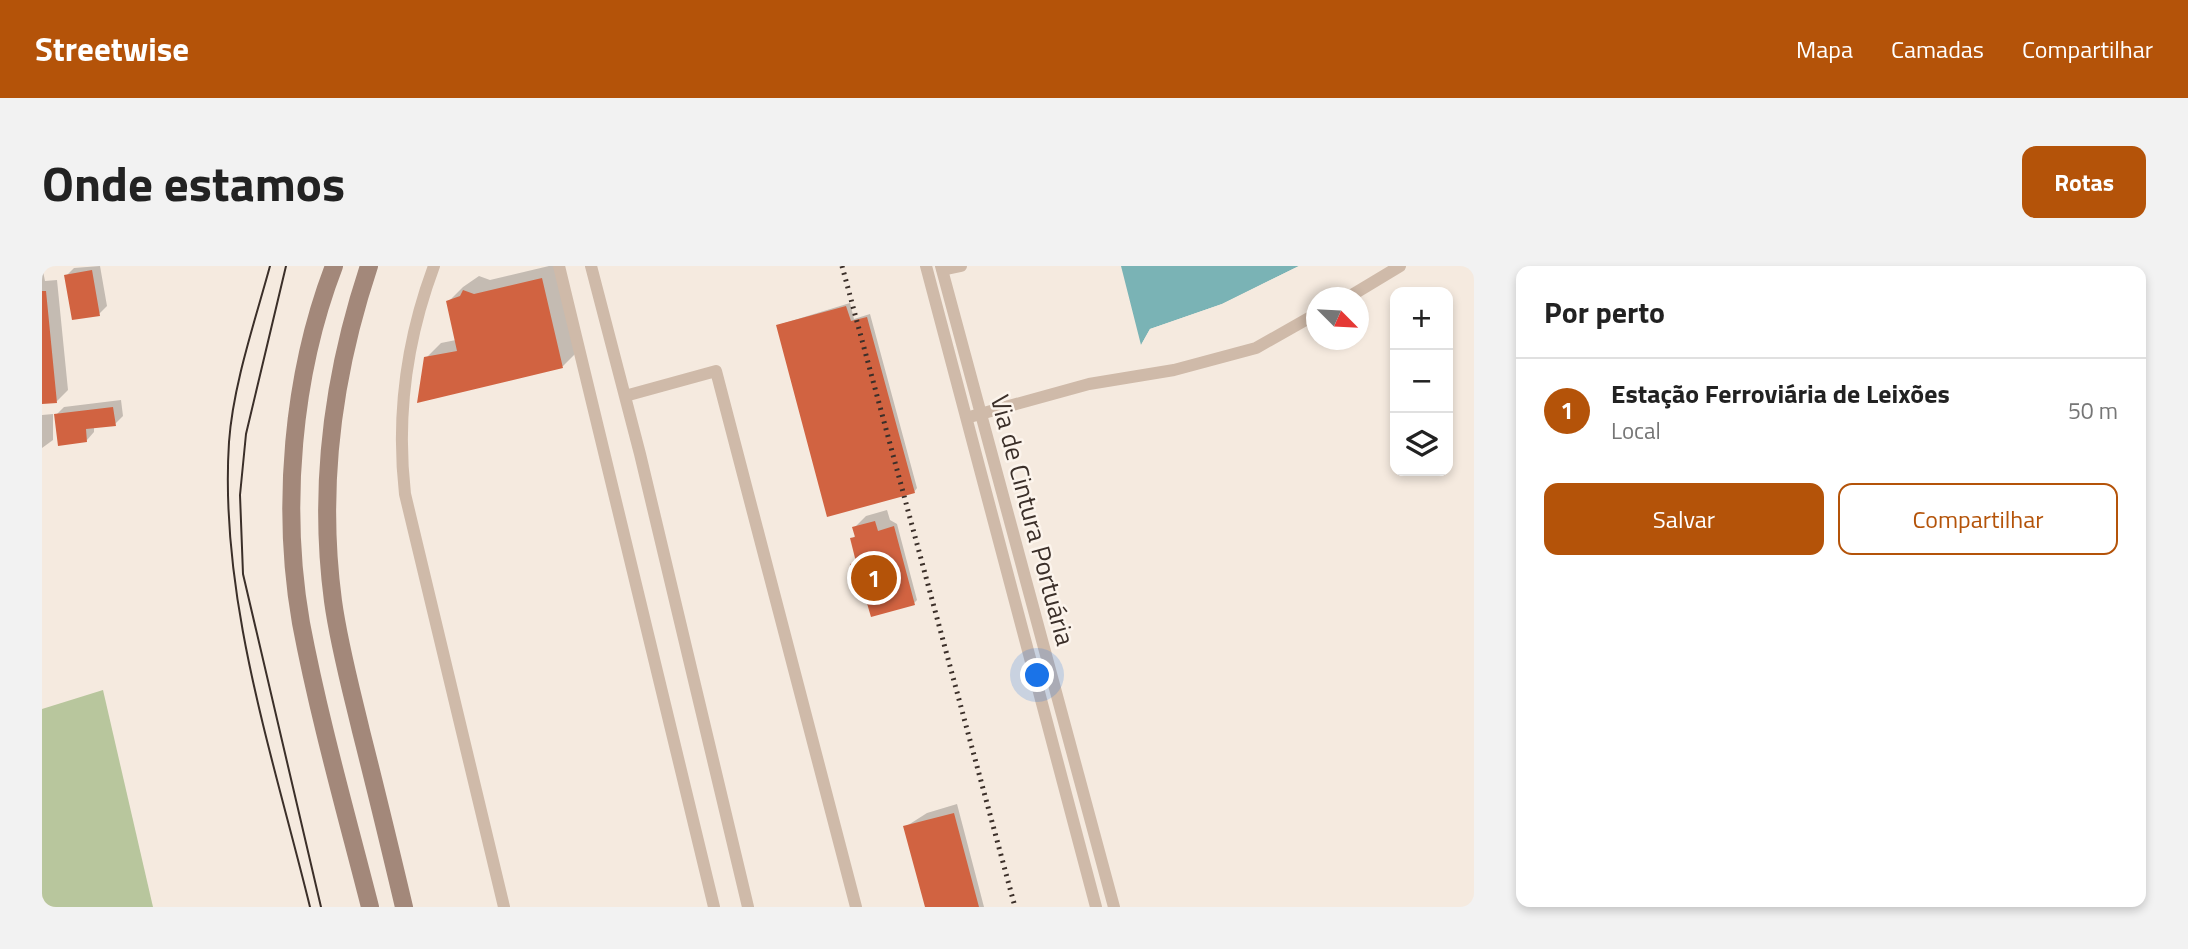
<!DOCTYPE html>
<html lang="pt">
<meta charset="utf-8">
<style>
:root{--surface:#fff;--page:#f2f2f2;--text:#222;--muted:#767676;--line:#e0e0e0;--accent:#b45309}
body{margin:0;font-family:"Titillium Web",sans-serif;background:var(--page);color:var(--text)}
.controls{position:absolute;right:21px;top:21px;display:grid;overflow:hidden;border-radius:14px;box-shadow:0 4px 10px #0003}
.controls button{width:63px;height:63px;display:grid;place-items:center;padding:0;border:0;border-bottom:2px solid var(--line);background:var(--surface);color:var(--text);font:35px sans-serif}
.compass{position:absolute;left:1264px;top:21px;width:63px;height:63px;border-radius:50%;background:var(--surface);box-shadow:0 4px 10px #0003;rotate:114deg}
.you{position:absolute;left:996px;top:410px;width:24px;height:24px;margin:-18px;border:5px solid #fff;border-radius:50%;background:#1a73e8;box-shadow:0 0 0 10px #1a73e833}
.badge{display:grid;place-items:center;width:46px;height:46px;border-radius:50%;background:var(--accent);color:#fff;font-size:23px;font-weight:700}
.pin{position:absolute;translate:-50% -50%;border:4px solid #fff;box-shadow:0 2px 7px #0006}
.list{margin:0;padding:0;list-style:none}
h2{display:flex;justify-content:space-between;align-items:center;height:91px;margin:0;padding:0 28px;font-size:30px}
h2 small{font-size:23px;font-weight:400;color:var(--muted)}
.list li{display:grid;grid-template-columns:46px 1fr auto;gap:21px;align-items:center;box-sizing:border-box;height:105px;padding:0 28px;border-top:2px solid var(--line)}
.list b{display:block;font-size:26px;white-space:nowrap}
.list p{margin:0;font-size:23px;white-space:nowrap;color:var(--muted)}
.list em{font-size:23px;font-style:normal;color:var(--muted)}
.actions{display:flex;gap:14px;padding:21px 28px}
.actions a{flex:1;padding:16px 0;border:2px solid var(--accent);border-radius:14px;text-align:center;font-size:24px;color:var(--accent)}
.actions .main{background:var(--accent);color:#fff}
.icon{flex:none;width:38px;height:38px;fill:none;stroke:currentColor;stroke-width:2;stroke-linecap:round;stroke-linejoin:round}
.map{position:relative;flex:none;width:1432px;height:641px;overflow:hidden;border-radius:14px}
header{display:flex;align-items:center;gap:42px;box-sizing:border-box;height:98px;padding:0 35px;background:var(--accent);color:#fff}
header strong{font-size:33px}
nav{display:flex;gap:38px;margin-inline-start:auto;font-size:24px}
.intro{display:flex;align-items:center;justify-content:space-between;box-sizing:border-box;height:168px;padding:0 42px}
h1{margin:0;font-size:49px}
.button{padding:18px 32px;border-radius:14px;background:var(--accent);color:#fff;font-size:24px;font-weight:700}
main{display:flex;gap:42px;padding:0 42px}
aside{flex:1;background:var(--surface);border-radius:14px;box-shadow:0 4px 10px #0003}
.map>svg:first-child{display:block}
</style>
<header>
<strong>Streetwise</strong>
<nav><a>Mapa</a><a>Camadas</a><a>Compartilhar</a></nav>
</header>
<div class="intro"><h1>Onde estamos</h1><a class="button">Rotas</a></div>
<main>
<div class="map">
<svg width="1432" height="641" viewBox="0 0 1432 641">
<rect width="100%" height="100%" fill="#f5eadf"/>
<path fill="#b8c69d" d="M61,424l50,217h-111v-198z"/>
<path fill="#7ab3b5" d="M1079,0h178l-77,38 -72,25 -9,16z"/>
<path fill="#f5eadf" d="M1257,0h4l-38,23 -113,43 -7,11 -4,2 9,-16 72,-25z"/>
<path fill="#0003" d="M0,0l3,15 12,-1 11,110 -11,11 -15,2z
M58,0l7,40 -8,8 -33,-38 8,-8z
M507,0h7l21,86 -14,14 -137,-8 15,-15 15,-3 -8,-38 15,-15 16,-11 11,4z
M808,37l4,16 16,-5 47,174 -3,4 -136,-167z
M79,134l2,16 -8,8 -21,3v5l-7,8 -31,-25 8,-8z
M11,148v26l-11,8v-33z
M845,244l3,10 7,4 20,76 -3,3 -48,-13 -14,-26 5,-5 -5,-20 4,-4 -2,-7 12,-12z
M915,538l27,103h-57l-22,-80 22,-14z"/>
<path fill="#d16341" d="M50,4l8,46 -28,4 -8,-45z
M500,12l21,90 -146,35 7,-46 33,-6 -11,-50 14,-5 3,-6 11,4z
M0,25h4l11,112 -15,1z
M804,40l5,15 16,-4 48,176 -88,24 -51,-192z
M71,141l3,19 -30,3 1,13 -29,4 -4,-32z
M833,255l3,10 16,-5 21,79 -44,12 -7,-24 -6,1 -8,-30 6,-2 -6,-24 5,-1 -3,-10z
M912,547l25,94h-54l-22,-81z"/>
<g fill="none" stroke-linecap="round" stroke-linejoin="round">
<path stroke="#cfbaa9" stroke-width="12" d="M392,0c-28,75 -38,149 -29,228l99,413
M517,0l155,641
M549,0l49,188 108,453
M884,0l170,641
M899,0l173,641
M900,4l19,-4
M1305,32l53,-32
M583,130l91,-25 140,536
M931,150l116,-32 85,-14 82,-22 60,-34"/>
<path stroke="#a3887a" stroke-width="18" d="M292,0c-42,109 -53,242 -33,357 18,95 45,190 69,284
M327,0c-36,108 -51,222 -36,335 6,44 18,88 28,130 15,59 29,117 43,176"/>
<path stroke="#3b2f29" stroke-width="2" d="M228,0c-15,55 -37,119 -41,176 -10,156 44,314 81,465
M244,0l-40,168 -6,61 3,79 78,333"/>
<path stroke="#3b2f29" stroke-width="5" stroke-dasharray="2 5" stroke-linecap="butt" d="M800,0l173,641"/>
</g>
<g text-anchor="middle" dominant-baseline="central" stroke-width="5" stroke-linejoin="round" paint-order="stroke">
<g font-size="26" fill="#3b2f29" stroke="#fcf4ec">
<text transform="translate(991 254) rotate(75)">Via de Cintura Portuária</text>
</g>
</g>
</svg>
<div class="controls">
<button>+</button>
<button>−</button>
<button><svg class="icon" aria-label="layers" viewBox="0 0 24 24"><path d="M12 4l9 5-9 5-9-5zM3 14l9 5 9-5"/></svg></button>
</div>
<svg class="compass" viewBox="-18 -18 36 36"><path d="M0-13l5 13h-10z" fill="#e53935"/><path d="M0 13l5-13h-10z" fill="#767676"/></svg>
<div class="you"></div>
<div class="pin badge" style="left:832px;top:312px">1</div>
</div>
<aside>
<h2>Por perto<small></small></h2>
<ul class="list">
<li><span class="badge">1</span><div><b>Estação Ferroviária de Leixões</b><p>Local</p></div><em>50 m</em></li>
</ul>
<div class="actions"><a class="main">Salvar</a><a>Compartilhar</a></div>
</aside>
</main>
